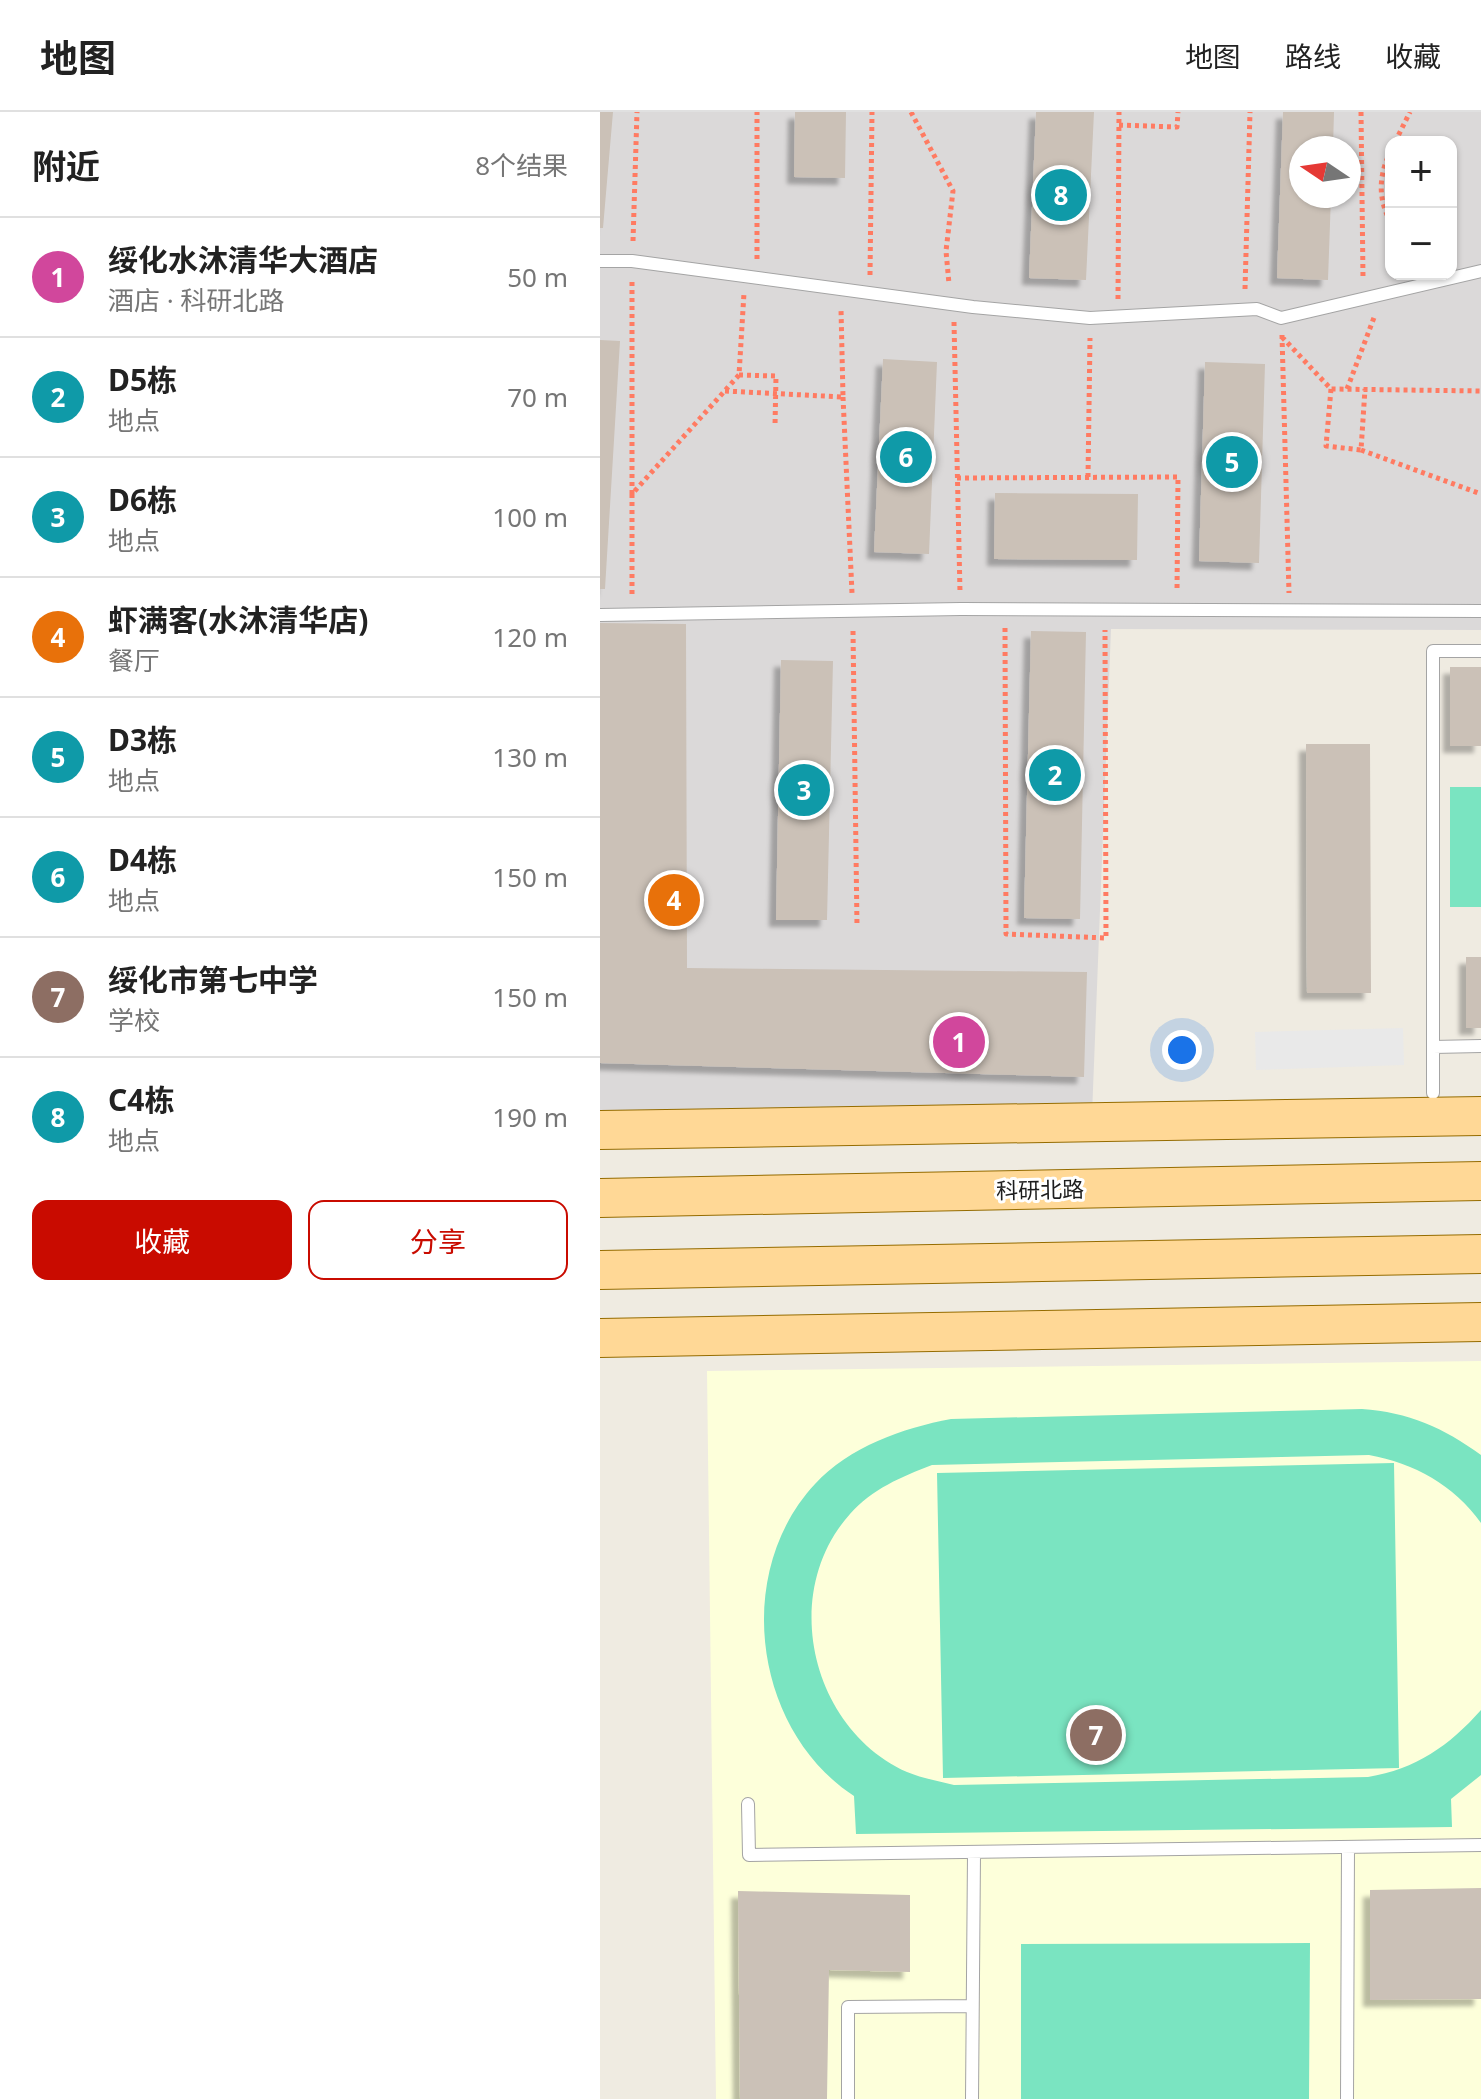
<!DOCTYPE html>
<html lang="zh">
<meta charset="utf-8">
<style>
:root{--surface:#fff;--page:#f6f6f6;--text:#222;--muted:#767676;--line:#e0e0e0;--accent:#c90b00}
body{margin:0;font-family:"Noto Sans","Noto Sans SC",sans-serif;background:var(--page);color:var(--text)}
.controls{position:absolute;right:24px;top:24px;display:grid;overflow:hidden;border-radius:16px;box-shadow:0 2px 6px #0004}
.controls button{width:72px;height:72px;display:grid;place-items:center;padding:0;border:0;border-bottom:2px solid var(--line);background:var(--surface);color:var(--text);font:40px sans-serif}
.compass{position:absolute;left:689px;top:24px;width:72px;height:72px;border-radius:50%;background:var(--surface);box-shadow:0 2px 6px #0004;rotate:283deg}
.you{position:absolute;left:582px;top:938px;width:28px;height:28px;margin:-20px;border:6px solid #fff;border-radius:50%;background:#1a73e8;box-shadow:0 0 0 12px #1a73e833}
.badge{display:grid;place-items:center;width:52px;height:52px;border-radius:50%;background:var(--accent);color:#fff;font-size:26px;font-weight:700}
.pin{position:absolute;translate:-50% -50%;border:4px solid #fff;box-shadow:0 2px 8px #0006}
.list{margin:0;padding:0;list-style:none}
h2{display:flex;justify-content:space-between;align-items:center;height:104px;margin:0;padding:0 32px;font-size:34px}
h2 small{font-size:26px;font-weight:400;color:var(--muted)}
.list li{display:grid;grid-template-columns:52px 1fr auto;gap:24px;align-items:center;box-sizing:border-box;height:120px;padding:0 32px;border-top:2px solid var(--line)}
.list b{display:block;font-size:30px;white-space:nowrap}
.list p{margin:0;font-size:26px;white-space:nowrap;color:var(--muted)}
.list em{font-size:26px;font-style:normal;color:var(--muted)}
.actions{display:flex;gap:16px;padding:24px 32px}
.actions a{flex:1;padding:18px 0;border:2px solid var(--accent);border-radius:16px;text-align:center;font-size:28px;color:var(--accent)}
.actions .main{background:var(--accent);color:#fff}
.map{position:relative;flex:none;width:881px;height:1987px;overflow:hidden}
header{display:flex;align-items:center;gap:48px;box-sizing:border-box;height:112px;padding:0 40px;background:var(--surface);border-bottom:2px solid var(--line)}
header strong{font-size:38px}
nav{display:flex;gap:44px;margin-inline-start:auto;font-size:28px}
main{display:flex}
aside{flex:1;background:var(--surface)}
.map>svg:first-child{display:block}
</style>
<header>
<strong>地图</strong>
<nav><a>地图</a><a>路线</a><a>收藏</a></nav>
</header>
<main>
<aside>
<h2>附近<small>8个结果</small></h2>
<ul class="list">
<li><span class="badge" style="background:#d1479c">1</span><div><b>绥化水沐清华大酒店</b><p>酒店 · 科研北路</p></div><em>50 m</em></li>
<li><span class="badge" style="background:#0f9aa8">2</span><div><b>D5栋</b><p>地点</p></div><em>70 m</em></li>
<li><span class="badge" style="background:#0f9aa8">3</span><div><b>D6栋</b><p>地点</p></div><em>100 m</em></li>
<li><span class="badge" style="background:#e8710a">4</span><div><b>虾满客(水沐清华店)</b><p>餐厅</p></div><em>120 m</em></li>
<li><span class="badge" style="background:#0f9aa8">5</span><div><b>D3栋</b><p>地点</p></div><em>130 m</em></li>
<li><span class="badge" style="background:#0f9aa8">6</span><div><b>D4栋</b><p>地点</p></div><em>150 m</em></li>
<li><span class="badge" style="background:#8d6e63">7</span><div><b>绥化市第七中学</b><p>学校</p></div><em>150 m</em></li>
<li><span class="badge" style="background:#0f9aa8">8</span><div><b>C4栋</b><p>地点</p></div><em>190 m</em></li>
</ul>
<div class="actions"><a class="main">收藏</a><a>分享</a></div>
</aside>
<div class="map">
<svg width="881" height="1987" viewBox="0 0 881 1987">
<defs>
<filter id="shadow"><feDropShadow dx="-7" dy="7" stdDeviation="2" flood-color="#0004"/></filter>
</defs>
<rect width="100%" height="100%" fill="#efebe1"/>
<path fill="#dbd9d9" fill-rule="evenodd" d="M0,0h881v518l-370,-1 -19,486 -492,6zM791,30h60v132h-60zM701,36h48v48h-48z"/>
<path fill="#fdffda" d="M881,1249v738h-765l-9,-728z"/>
<path fill="#7ae4c1" d="M850,675h31v120h-31z
M762,1297c46,3 82,19 119,46v68c-27,-38 -67,-60 -112,-68l-437,10c-31,12 -60,24 -82,49 -71,79 -39,215 57,258 14,6 31,9 47,13l414,-8c48,-8 81,-31 113,-67v65l-30,24 1,28 -596,7 -2,-38c-100,-65 -122,-223 -39,-312 34,-37 88,-56 136,-65z
M794,1351l5,305 -456,10 -6,-305z
M710,1831l-1,156h-288v-155z"/>
<path fill="#e9e9e9" d="M803,916l1,37 -148,5 -1,-38z"/>
<path fill="#cbc1b7" filter="url(#shadow)" d="M0,0h13l-10,116h-3z
M195,0h51l-1,66 -51,-1z
M436,0h58l-8,168 -57,-2z
M683,0h51l-1,36h-32v48h30l-3,84 -51,-2z
M0,228l20,1 -15,248h-5z
M283,247l54,3 -8,192 -55,-2z
M605,250l60,2 -6,199 -60,-2z
M395,381l143,1 -1,66 -143,-1z
M0,511l86,1 1,344 400,4 -3,105 -484,-14z
M431,519l55,1 -6,287 -56,-1z
M181,548l52,1 -6,259h-51z
M850,555h31v79h-31z
M706,632h64l1,249h-64z
M866,845h15v71h-15z
M881,1776v111l-111,1v-110z
M138,1779l172,4v77l-81,-2 -2,129h-87z"/>
<g fill="none" stroke-linecap="round" stroke-linejoin="round">
<defs>
<path id="lane" d="M0,149h32l341,46 117,11 167,-9 24,9 200,-47
M0,503l361,-6 520,2
M833,935l48,-1
M833,981v-442h48
M148,1692l1,51 732,-10
M248,1987v-92l123,-1
M372,1987l2,-245
M747,1987l1,-252"/>
<path id="primary" d="M0,1018l881,-14
M0,1086l881,-17
M0,1158l881,-16
M0,1226l881,-16"/>
</defs>
<use href="#lane" stroke="#a4a4a4" stroke-width="14"/>
<use href="#primary" stroke="#956c00" stroke-width="40"/>
<path stroke="#ff7b62" stroke-width="5" stroke-dasharray="4 4" stroke-linecap="butt" d="M311,0l42,79 -7,60 3,33
M761,0l2,166
M519,13l58,2 1,-15
M795,30l15,-30
M791,38c-12,25 -14,47 0,73
M33,129l4,-129
M157,147v-147
M270,163l2,-163
M645,177l5,-177
M518,187l1,-187
M354,210l6,270
M682,223l7,258
M682,225l49,52 150,2
M139,263l37,1 -1,50
M731,277l-5,57 35,4 4,-61
M747,277l28,-74
M125,279l118,6 -2,-88
M243,285l9,196
M761,338l120,44
M488,365l2,-139
M357,366l221,-1 -1,115
M32,382v-215
M32,482v-100l107,-119 5,-82
M405,516l1,306 100,4 -1,-308
M253,519l4,295"/>
<use href="#lane" stroke="#fff" stroke-width="12"/>
<use href="#primary" stroke="#ffd896" stroke-width="38"/>
</g>
<g text-anchor="middle" dominant-baseline="central" stroke-width="6" stroke-linejoin="round" paint-order="stroke">
<g font-size="22" fill="#1d1d1d" stroke="#fff">
<text transform="translate(440 1077) rotate(-1)">科研北路</text>
</g>
</g>
</svg>
<div class="controls">
<button>+</button>
<button>−</button>
</div>
<svg class="compass" viewBox="-18 -18 36 36"><path d="M0-13l5 13h-10z" fill="#e53935"/><path d="M0 13l5-13h-10z" fill="#767676"/></svg>
<div class="you"></div>
<div class="pin badge" style="left:359px;top:930px;background:#d1479c">1</div>
<div class="pin badge" style="left:455px;top:663px;background:#0f9aa8">2</div>
<div class="pin badge" style="left:204px;top:678px;background:#0f9aa8">3</div>
<div class="pin badge" style="left:74px;top:788px;background:#e8710a">4</div>
<div class="pin badge" style="left:632px;top:350px;background:#0f9aa8">5</div>
<div class="pin badge" style="left:306px;top:345px;background:#0f9aa8">6</div>
<div class="pin badge" style="left:496px;top:1623px;background:#8d6e63">7</div>
<div class="pin badge" style="left:461px;top:83px;background:#0f9aa8">8</div>
</div>
</main>
